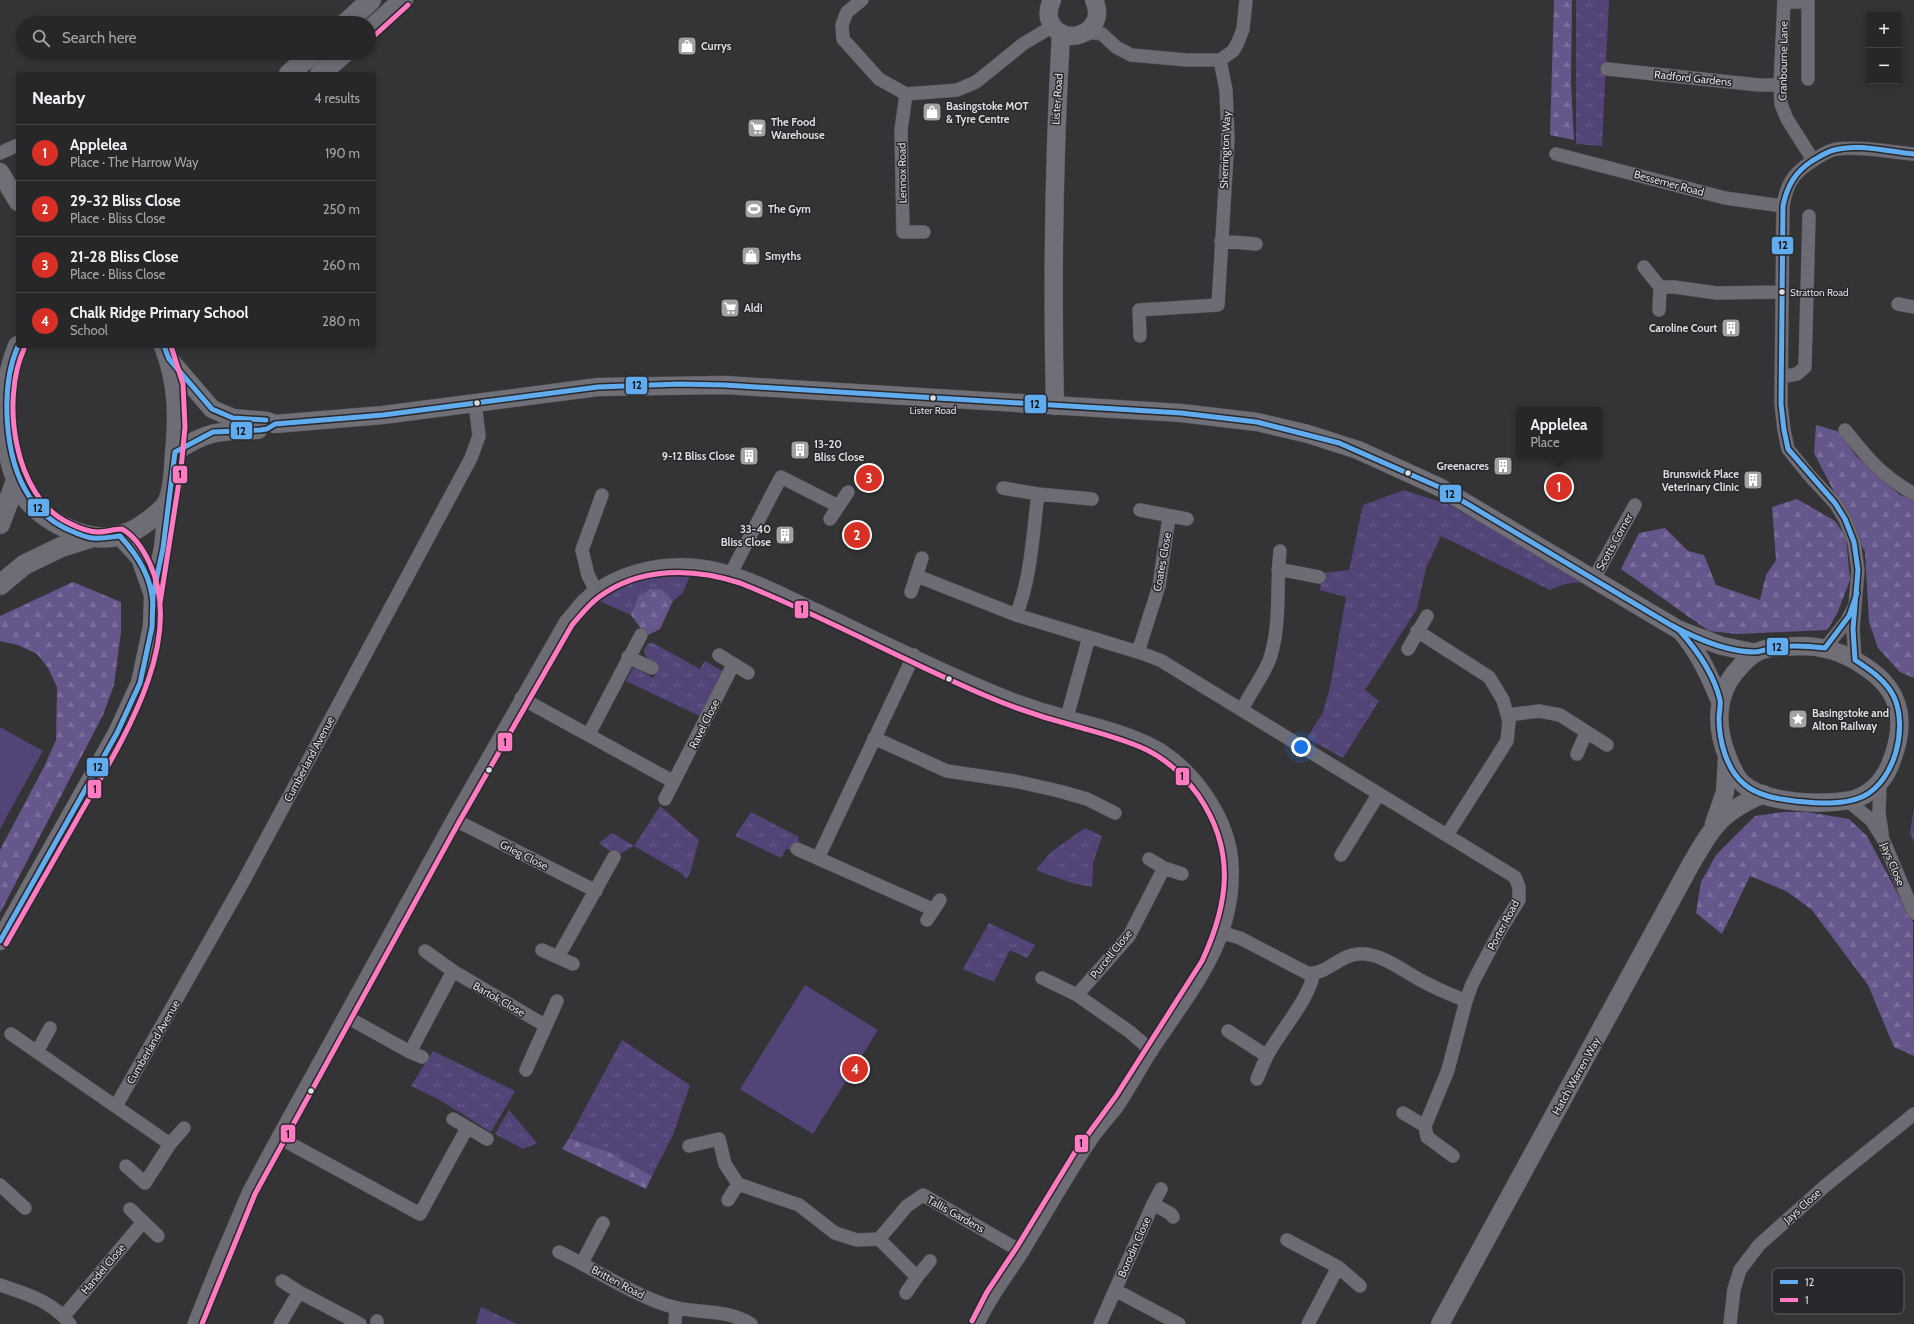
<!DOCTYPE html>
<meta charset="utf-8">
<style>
:root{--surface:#272628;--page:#333234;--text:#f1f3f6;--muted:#a4a5a8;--line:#434345;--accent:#d93025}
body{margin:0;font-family:Cabin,sans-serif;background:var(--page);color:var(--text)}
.controls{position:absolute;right:12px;top:12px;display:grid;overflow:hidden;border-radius:4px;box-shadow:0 2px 6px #0003}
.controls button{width:36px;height:36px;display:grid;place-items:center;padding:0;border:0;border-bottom:1px solid var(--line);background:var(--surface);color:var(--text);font:20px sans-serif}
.you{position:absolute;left:1301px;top:747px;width:14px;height:14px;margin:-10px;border:3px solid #fff;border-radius:50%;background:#1a73e8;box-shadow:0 0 0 6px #1a73e833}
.badge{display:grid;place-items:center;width:26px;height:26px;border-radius:50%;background:var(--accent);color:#fff;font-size:13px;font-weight:700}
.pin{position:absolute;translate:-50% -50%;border:2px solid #fff;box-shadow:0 1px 4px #0006}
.popup{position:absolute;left:1516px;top:407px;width:86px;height:52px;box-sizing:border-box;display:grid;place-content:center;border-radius:4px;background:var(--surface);filter:drop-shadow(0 1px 3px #0005);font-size:13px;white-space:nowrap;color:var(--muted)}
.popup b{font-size:15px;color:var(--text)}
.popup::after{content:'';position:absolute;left:50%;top:100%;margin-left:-8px;border:8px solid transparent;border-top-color:var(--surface)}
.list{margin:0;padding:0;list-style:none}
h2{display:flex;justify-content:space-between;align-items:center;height:52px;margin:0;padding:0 16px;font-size:17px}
h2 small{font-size:13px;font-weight:400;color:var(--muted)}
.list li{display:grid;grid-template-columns:26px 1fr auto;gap:12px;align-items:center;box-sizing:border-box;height:56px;padding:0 16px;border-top:1px solid var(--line)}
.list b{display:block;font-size:15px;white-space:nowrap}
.list p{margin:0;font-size:13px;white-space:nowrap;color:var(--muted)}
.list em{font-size:13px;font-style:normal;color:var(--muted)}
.icon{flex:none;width:22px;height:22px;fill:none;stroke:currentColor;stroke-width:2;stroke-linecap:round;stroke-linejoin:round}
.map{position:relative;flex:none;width:1914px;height:1324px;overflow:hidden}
.search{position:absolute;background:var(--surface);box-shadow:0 2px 6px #0003;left:16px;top:16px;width:360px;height:44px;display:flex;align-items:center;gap:10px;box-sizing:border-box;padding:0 14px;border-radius:22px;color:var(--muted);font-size:15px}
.panel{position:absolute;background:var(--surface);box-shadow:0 2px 6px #0003;left:16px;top:72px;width:360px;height:276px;border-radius:4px}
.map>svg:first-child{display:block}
</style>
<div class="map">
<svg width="1914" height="1324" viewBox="0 0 1914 1324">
<defs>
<pattern id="grass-tufts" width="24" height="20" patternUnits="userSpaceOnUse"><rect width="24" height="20" fill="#534478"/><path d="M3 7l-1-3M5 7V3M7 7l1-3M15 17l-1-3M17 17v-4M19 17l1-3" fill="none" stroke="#6b5e8b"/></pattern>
<pattern id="forest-firs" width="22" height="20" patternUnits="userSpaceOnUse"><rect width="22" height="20" fill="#65568c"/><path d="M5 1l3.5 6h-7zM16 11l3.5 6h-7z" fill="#7b6e9c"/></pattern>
</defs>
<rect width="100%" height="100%" fill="#343335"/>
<path fill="url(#grass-tufts)" d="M1576,0h33l-7,146 -26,-2z
M1404,490l46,15 133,77 -19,2 -14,6 -109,-54 -15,32 -9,41 -52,81 14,11 -36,57 -36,-20 16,-26 7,-25 16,-90 -26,-7 2,-17 27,-3 14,-65z
M692,572l-10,22 -9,7 -11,-12 -24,9 -7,17 -34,-15 41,-23z
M648,643h5l47,26 5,-8 17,10 1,7 -21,39 -76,-36 8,-15 19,12 6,-11c-8,-5 -13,-7 -15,-17z
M660,806l39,34 -9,33 -4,6 -5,-6 -47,-27 -18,10 -17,-13 13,-10 22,13z
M1914,809v34l-4,-10z
M751,812l48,25 -2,12h-11l-5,9 -46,-22z
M1085,828l17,8 -9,27 -1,24 -20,-4 -36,-13 15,-18z
M989,923l46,22 -8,13 -17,-8 -16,32 -31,-13z
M622,1040l68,45 -17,50 -21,41 -43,-24 -40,-14z
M433,1051l82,40 -24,41 -53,-33 -27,-13z
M509,1110l28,33 -14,6 -28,-15z
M481,1307l36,17h-41z"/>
<path fill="url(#forest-firs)" d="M1554,0h18l-1,84 3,56 -24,-5z
M1816,425l24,7 16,24 44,39 14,4v179l-14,-6 -22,-24 -9,-26 -4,-70 -51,-99z
M1797,499l38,22 11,16 4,43 -13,34 -10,16 -90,4 -28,-3 -88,-62 18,-36 26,-5 23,23 16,4 12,30 44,15 6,-25 10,-15 -4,-53z
M73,582l48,20v30l-7,53 -11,30 -103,198v-63l44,-83 12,-27 1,-53 -9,-19 -11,-14 -19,-9 -18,-4v-25z
M650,589h12l11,12 -13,28 -14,7 -15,-21 7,-17z
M1784,812h23l42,7 18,17 46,86 1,134 -20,-9 -26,-62 -56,-75 -26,-19 -36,-15 -28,58 -26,-21 5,-31 15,-27 39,-39z
M569,1138l40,14 43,24 -6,13 -84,-40z"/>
<path fill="#534478" d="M0,727l43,24 -43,78z
M805,985l73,45 -65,104 -73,-45z"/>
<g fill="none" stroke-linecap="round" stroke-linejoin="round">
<defs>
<path id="street" d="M862,0l-15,12 -5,13 1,14 36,40 27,15 51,-4 19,-8 47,-38 30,-18
M1784,0l-4,85 1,19 6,15 26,41
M1784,2h24
M1087,32l15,2 14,13 15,8 56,5h33l13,-9 5,-9 5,-13 3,-29
M1607,69l152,16h21
M1808,79v-79
M906,94l-5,36 2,102h21
M0,153l18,-8
M1556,154l169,44 58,8
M1221,241l35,3
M1644,267l16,20 -1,23
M1660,287h14l43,6 65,-1
M1898,304l16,3
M1140,336l-1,-26 79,-5 10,-167 -2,-48 -6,-30
M1781,377l16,-3 8,-7 4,-151
M1845,430c24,30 35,44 69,64
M1003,488l35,6 54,5
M1140,510l47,9
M830,519l18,-27
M1278,569l41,8
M731,573l50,-96 57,29
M917,576l99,39 122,37 22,8 355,217 4,10v13l-18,29 -29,55 -6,17 -18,69 -23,56 -22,-13
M1593,580l42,-75
M596,591l-8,-16 -6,-25 20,-55
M911,592l11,-34
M1016,615c15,-35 17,-83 22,-121
M1417,631l72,46 14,23 6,21 -2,20 -60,94
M1825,648l21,-26 7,-13
M1408,649l19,-33
M1138,652l21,-66 10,-69
M719,655l29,18
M628,657l24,11
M1855,660l-2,-31 5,-59 -4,-28 -9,-23 -10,-16 -26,-28 -21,-26 -4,-19 -3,-26 2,-198c4,-26 13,-35 34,-48 6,-4 13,-8 20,-9 24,-3 52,3 77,5
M521,698l153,84
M1242,710c8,-18 24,-37 29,-55 10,-34 5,-69 9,-104
M1508,715l31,-4 21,4 47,30
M1067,717l22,-80
M589,734l52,-99
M874,738l73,33 67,10 45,10 28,8 28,14
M1577,754l9,-21
M1880,782l-1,31 3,20
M665,799l68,-134
M1847,800l24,20 11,17 32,76
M453,819l143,72
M797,849l135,60
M1341,855l37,-60
M818,858l96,-203
M1149,859l15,9
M927,920l13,-20
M1223,933l17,5 67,35c18,3 32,-18 51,-19 24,-2 47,19 68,29 13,7 26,12 40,18
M542,950l31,14
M425,951l28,20
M558,957l56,-100
M1042,978l35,17
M345,1016l65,36 43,-81 93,55
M1228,1031l39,25
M11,1034l159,110
M1152,1051l-22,-19 -53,-37 52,-59 35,-68 18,6
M37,1052l13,-24
M410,1052l12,5
M526,1070l31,-69
M1257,1079c3,-7 6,-15 10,-23 11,-22 44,-59 46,-82
M116,1106l127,-224 228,-424 8,-22 -4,-33
M453,1119l34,20
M1425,1126l2,11 26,19
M278,1137l142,77 47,-86
M689,1146l30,-7 6,25 13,20 61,21 36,28 22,7 22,-1 28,-33 16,-11 99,57
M126,1166l19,17 25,-39 14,-16
M0,1185l25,23
M728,1200l10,-16
M1153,1204l18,10 2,3
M130,1209l28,27
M879,1239l38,38 13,-16
M1287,1240l51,27 -30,57
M559,1252c36,17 69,40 107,53 28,10 57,2 85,19
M582,1263l21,-40
M1338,1267l22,19
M282,1281l17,11 61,32
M0,1285c27,9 52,16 70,39
M1115,1290l64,34
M906,1293l11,-16
M64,1316l79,-94
M194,1324l24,-60 31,-73 29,-54 175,-318 113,-198c6,-6 11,-14 17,-20 30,-29 77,-40 117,-35 37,4 78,26 112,42 56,26 111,54 168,78 29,13 58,23 88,31 31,9 65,16 93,33 37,24 69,71 71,115 4,76 -41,126 -80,185 -12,19 -22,38 -35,57 -9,12 -20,23 -28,36 -23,35 -44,72 -66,108 -15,24 -34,47 -45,73
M280,1324l19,-32
M377,1324v-3
M675,1324l1,-16
M1100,1324l53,-120 8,-15
M1730,1324l4,-35 6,-19 19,-25 66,-59 89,-72"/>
<path id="secondary" d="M1052,0c-3,6 -4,12 -3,18 10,34 61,15 45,-18
M0,172l18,30
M169,359l43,50 21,9 34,3 8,3 108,-9 215,-28 127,-2 456,28 76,9 51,12 50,16 81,37 240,143 43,16 34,7
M1055,406c-3,-124 -1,-248 6,-373
M175,452c34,-22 45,-21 83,-22
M120,536l20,22 13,37
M1680,630c19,22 29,45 40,71
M1799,646c25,0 44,6 65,20 39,25 43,58 26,99 -7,17 -21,31 -39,35 -29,5 -85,4 -108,-16 -8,-7 -11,-16 -15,-26 -13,-31 -13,-65 11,-90 5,-6 11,-12 18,-16 13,-6 28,-5 42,-6z
M1714,824l11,-32 2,-33
M0,941l117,-208 23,-50 12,-56 1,-32 10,-47 5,-47
M1440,1324l251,-460c23,-39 29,-51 72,-70"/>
<path id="primary" d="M346,23l25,-23
M369,31l34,-31
M289,74l24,-21
M320,74l24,-21
M18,346c-18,43 -18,113 8,152 13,16 31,27 50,34 23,9 48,7 68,-8 8,-6 20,-14 24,-23 6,-14 6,-33 7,-48 4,-38 3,-71 -11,-107
M0,524l16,-43
M0,585l24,-20 37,-18 29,-9"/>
</defs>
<use href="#street" stroke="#525154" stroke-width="14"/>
<use href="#secondary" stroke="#525154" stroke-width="19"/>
<use href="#primary" stroke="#525154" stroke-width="21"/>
<use href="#street" stroke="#6d6b73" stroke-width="13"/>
<use href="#secondary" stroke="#706e76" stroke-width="18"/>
<use href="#primary" stroke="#6e6c75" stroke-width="20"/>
<defs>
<path id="bus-1" d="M18,346c-18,41 -14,112 11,150 11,17 28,30 47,37 5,2 11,5 17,5 9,1 18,-1 27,-2 19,21 32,42 33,70
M164,346l5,13 43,50 21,9 33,2
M1671,625c24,13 57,27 84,27 7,0 14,-4 21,-5 16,-2 33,-1 49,1l24,-32 8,-23
M0,941l117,-208 23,-50 12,-56 1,-32 10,-47 12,-96 38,-20 47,-2 7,-1 8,-5 108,-9 215,-28 81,-3 46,1 456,28 76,9 82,21 100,44 240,143c17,19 35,44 41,70 1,6 -1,12 -1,18 0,22 7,51 25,66 14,12 34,15 51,17 21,2 49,5 69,-5 31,-16 44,-68 30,-99 -8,-17 -24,-27 -39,-37l-2,-31 5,-59 -4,-28 -9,-23 -10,-16 -47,-54 -4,-19 -3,-26 2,-198c4,-20 12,-34 29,-45 7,-4 14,-9 22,-11 25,-7 55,2 80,4"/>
<path id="bus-2" d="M374,36l34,-31
M160,603l21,-134 4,-42 -2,-43 -12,-38
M6,944c23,-40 46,-81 69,-121 39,-70 113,-176 75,-259 -6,-13 -15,-28 -28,-35 -8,0 -16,3 -24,3 -9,0 -21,-5 -29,-9 -56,-26 -68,-124 -45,-174
M202,1324l53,-130 204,-372 113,-197c9,-10 16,-20 27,-28 42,-31 95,-29 141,-14 83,33 162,77 244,112 30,13 60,23 91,31 24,7 49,13 72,24 20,10 38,27 51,45 38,55 31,108 4,166l-86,135 -41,56 -58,95 -30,45 -15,29"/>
</defs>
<use href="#bus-1" stroke="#29282c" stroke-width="8"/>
<use href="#bus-2" stroke="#29282c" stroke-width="8"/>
<use href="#bus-1" stroke="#60acee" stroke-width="5"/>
<use href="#bus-2" stroke="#fe7ac1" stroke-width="5"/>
</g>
<defs>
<symbol id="shop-square" viewBox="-11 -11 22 22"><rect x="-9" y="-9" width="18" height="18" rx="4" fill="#a2a1a4" stroke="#29282c"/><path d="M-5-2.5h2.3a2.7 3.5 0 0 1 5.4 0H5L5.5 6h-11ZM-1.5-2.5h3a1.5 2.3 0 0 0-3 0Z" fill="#fff"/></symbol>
<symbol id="supermarket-square" viewBox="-11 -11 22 22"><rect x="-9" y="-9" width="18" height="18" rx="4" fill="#a2a1a4" stroke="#29282c"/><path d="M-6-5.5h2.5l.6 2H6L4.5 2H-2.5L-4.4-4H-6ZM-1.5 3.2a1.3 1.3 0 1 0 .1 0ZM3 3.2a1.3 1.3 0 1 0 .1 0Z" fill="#fff"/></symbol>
<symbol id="stadium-square" viewBox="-11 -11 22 22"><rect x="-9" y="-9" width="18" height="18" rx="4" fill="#a2a1a4" stroke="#29282c"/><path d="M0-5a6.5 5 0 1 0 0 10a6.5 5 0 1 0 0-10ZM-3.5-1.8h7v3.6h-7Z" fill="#fff"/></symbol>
<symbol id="building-square" viewBox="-11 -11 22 22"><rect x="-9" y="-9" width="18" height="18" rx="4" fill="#a2a1a4" stroke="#29282c"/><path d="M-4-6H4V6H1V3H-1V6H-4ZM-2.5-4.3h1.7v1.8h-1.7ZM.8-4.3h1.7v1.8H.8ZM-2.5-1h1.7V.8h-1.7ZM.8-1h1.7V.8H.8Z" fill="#fff"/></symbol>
<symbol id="sight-square" viewBox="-11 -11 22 22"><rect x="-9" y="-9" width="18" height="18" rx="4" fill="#a2a1a4" stroke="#29282c"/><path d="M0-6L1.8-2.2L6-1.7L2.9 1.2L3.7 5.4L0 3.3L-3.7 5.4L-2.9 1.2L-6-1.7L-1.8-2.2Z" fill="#fff"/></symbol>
</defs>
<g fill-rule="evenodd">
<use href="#shop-square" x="676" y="35" width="22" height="22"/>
<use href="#shop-square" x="921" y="101" width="22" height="22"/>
<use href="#supermarket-square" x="746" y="117" width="22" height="22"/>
<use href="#stadium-square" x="743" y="198" width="22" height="22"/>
<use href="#shop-square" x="740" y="245" width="22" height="22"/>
<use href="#supermarket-square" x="719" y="297" width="22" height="22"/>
<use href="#building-square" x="1720" y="317" width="22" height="22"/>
<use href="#building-square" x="789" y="439" width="22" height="22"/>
<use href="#building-square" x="738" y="445" width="22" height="22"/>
<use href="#building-square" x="1492" y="455" width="22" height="22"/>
<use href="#building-square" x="1742" y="469" width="22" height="22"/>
<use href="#building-square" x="774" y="524" width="22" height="22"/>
<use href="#sight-square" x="1787" y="708" width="22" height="22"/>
</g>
<g fill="#dddcdf" stroke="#29282c" stroke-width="1.5">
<circle cx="1782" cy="292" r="3.5"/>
<circle cx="933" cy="398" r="3.5"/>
<circle cx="477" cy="403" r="3.5"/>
<circle cx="1408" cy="473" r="3.5"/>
<circle cx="949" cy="679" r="3.5"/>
<circle cx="489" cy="770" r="3.5"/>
<circle cx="311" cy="1091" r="3.5"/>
</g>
<g text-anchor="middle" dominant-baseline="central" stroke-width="3" stroke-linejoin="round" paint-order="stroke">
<g font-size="10" fill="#dddcdf" stroke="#29282c" text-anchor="start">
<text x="1790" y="292">Stratton Road</text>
<text x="933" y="410" text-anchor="middle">Lister Road</text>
</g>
<g font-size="11" font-weight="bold" fill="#dddcdf" stroke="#29282c" text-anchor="start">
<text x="701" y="46">Currys</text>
<text x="946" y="106">Basingstoke MOT<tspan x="946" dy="13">&amp; Tyre Centre</tspan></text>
<text x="771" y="122">The Food<tspan x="771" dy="13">Warehouse</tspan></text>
<text x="768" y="209">The Gym</text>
<text x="765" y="256">Smyths</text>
<text x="744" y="308">Aldi</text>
<text x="1717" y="328" text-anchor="end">Caroline Court</text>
<text x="814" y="444">13-20<tspan x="814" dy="13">Bliss Close</tspan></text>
<text x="735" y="456" text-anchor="end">9-12 Bliss Close</text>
<text x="1489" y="466" text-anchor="end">Greenacres</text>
<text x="1739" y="474" text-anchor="end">Brunswick Place<tspan x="1739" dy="13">Veterinary Clinic</tspan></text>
<text x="771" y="529" text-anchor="end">33-40<tspan x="771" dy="13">Bliss Close</tspan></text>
<text x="1812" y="713">Basingstoke and<tspan x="1812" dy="13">Alton Railway</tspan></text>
</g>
<g font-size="11" fill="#dddcdf" stroke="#29282c">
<text transform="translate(1783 61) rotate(-89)">Cranbourne Lane</text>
<text transform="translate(1693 78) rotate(6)">Radford Gardens</text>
<text transform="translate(1057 99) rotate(-86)">Lister Road</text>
<text transform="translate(1225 150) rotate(-88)">Sherrington Way</text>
<text transform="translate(902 173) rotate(-91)">Lennox Road</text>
<text transform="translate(1669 183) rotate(15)">Bessemer Road</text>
<text transform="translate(1614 542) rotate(-61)">Scotts Corner</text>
<text transform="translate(1162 562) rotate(-80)">Coates Close</text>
<text transform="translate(704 724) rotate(-63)">Ravel Close</text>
<text transform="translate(309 759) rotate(-62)">Cumberland Avenue</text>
<text transform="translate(524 855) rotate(27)">Grieg Close</text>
<text transform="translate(1893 864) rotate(68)">Jays Close</text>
<text transform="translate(1503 925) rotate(-62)">Porter Road</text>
<text transform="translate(1111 954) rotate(-51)">Purcell Close</text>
<text transform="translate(499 999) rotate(30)">Bartok Close</text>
<text transform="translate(153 1042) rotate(-60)">Cumberland Avenue</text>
<text transform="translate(1576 1076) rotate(-61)">Hatch Warren Way</text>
<text transform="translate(1802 1206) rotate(-42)">Jays Close</text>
<text transform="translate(956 1214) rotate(29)">Tallis Gardens</text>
<text transform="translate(1134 1247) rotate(-66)">Borodin Close</text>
<text transform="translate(103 1269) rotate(-50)">Handel Close</text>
<text transform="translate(618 1282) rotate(28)">Britten Road</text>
</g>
</g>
<rect x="1772" y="1268" width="132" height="46" rx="6" fill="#29282c" stroke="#5f5e62" stroke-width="1"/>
<rect x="1780" y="1280" width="18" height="4" fill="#60acee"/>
<rect x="1780" y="1298" width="18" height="4" fill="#fe7ac1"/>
<g font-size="11" fill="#dddcdf">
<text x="1805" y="1286">12</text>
<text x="1805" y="1304">1</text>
</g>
<g stroke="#29282c" stroke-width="1.5">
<rect x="1771" y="236" width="23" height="19" rx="4" fill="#60acee"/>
<rect x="625" y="376" width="23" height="19" rx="4" fill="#60acee"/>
<rect x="1024" y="394" width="23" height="20" rx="4" fill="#60acee"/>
<rect x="230" y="421" width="23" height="19" rx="4" fill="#60acee"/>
<rect x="172" y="465" width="16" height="19" rx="4" fill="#fe7ac1"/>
<rect x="1439" y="484" width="23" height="19" rx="4" fill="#60acee"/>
<rect x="27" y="498" width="23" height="19" rx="4" fill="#60acee"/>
<rect x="794" y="600" width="15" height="19" rx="4" fill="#fe7ac1"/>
<rect x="1766" y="637" width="23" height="19" rx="4" fill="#60acee"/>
<rect x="497" y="732" width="16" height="20" rx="4" fill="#fe7ac1"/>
<rect x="86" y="757" width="23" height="20" rx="4" fill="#60acee"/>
<rect x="1175" y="767" width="15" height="19" rx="4" fill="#fe7ac1"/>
<rect x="87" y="779" width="15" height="20" rx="4" fill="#fe7ac1"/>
<rect x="280" y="1124" width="16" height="19" rx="4" fill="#fe7ac1"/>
<rect x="1074" y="1134" width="15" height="19" rx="4" fill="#fe7ac1"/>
</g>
<g font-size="11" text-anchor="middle" font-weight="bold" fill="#111">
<text x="1783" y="249">12</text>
<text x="637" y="389">12</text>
<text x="1035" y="408">12</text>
<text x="241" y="435">12</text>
<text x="180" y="478">1</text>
<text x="1450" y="498">12</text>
<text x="38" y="512">12</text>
<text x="802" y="613">1</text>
<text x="1777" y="651">12</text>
<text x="505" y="746">1</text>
<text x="98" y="771">12</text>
<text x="1182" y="780">1</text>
<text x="95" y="793">1</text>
<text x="288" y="1138">1</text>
<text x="1081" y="1147">1</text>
</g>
</svg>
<div class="controls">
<button>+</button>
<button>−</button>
</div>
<div class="you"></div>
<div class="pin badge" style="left:1559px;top:487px">1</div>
<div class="popup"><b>Applelea</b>Place</div>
<div class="pin badge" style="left:857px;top:535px">2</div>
<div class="pin badge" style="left:869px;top:478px">3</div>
<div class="pin badge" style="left:855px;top:1069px">4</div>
<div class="search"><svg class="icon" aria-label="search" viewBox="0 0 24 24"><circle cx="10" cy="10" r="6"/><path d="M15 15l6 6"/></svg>Search here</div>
<section class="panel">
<h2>Nearby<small>4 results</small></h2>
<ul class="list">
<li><span class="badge">1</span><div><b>Applelea</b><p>Place · The Harrow Way</p></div><em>190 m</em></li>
<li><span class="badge">2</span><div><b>29-32 Bliss Close</b><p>Place · Bliss Close</p></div><em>250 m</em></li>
<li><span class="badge">3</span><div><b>21-28 Bliss Close</b><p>Place · Bliss Close</p></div><em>260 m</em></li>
<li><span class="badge">4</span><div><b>Chalk Ridge Primary School</b><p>School</p></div><em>280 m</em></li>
</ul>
</section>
</div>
